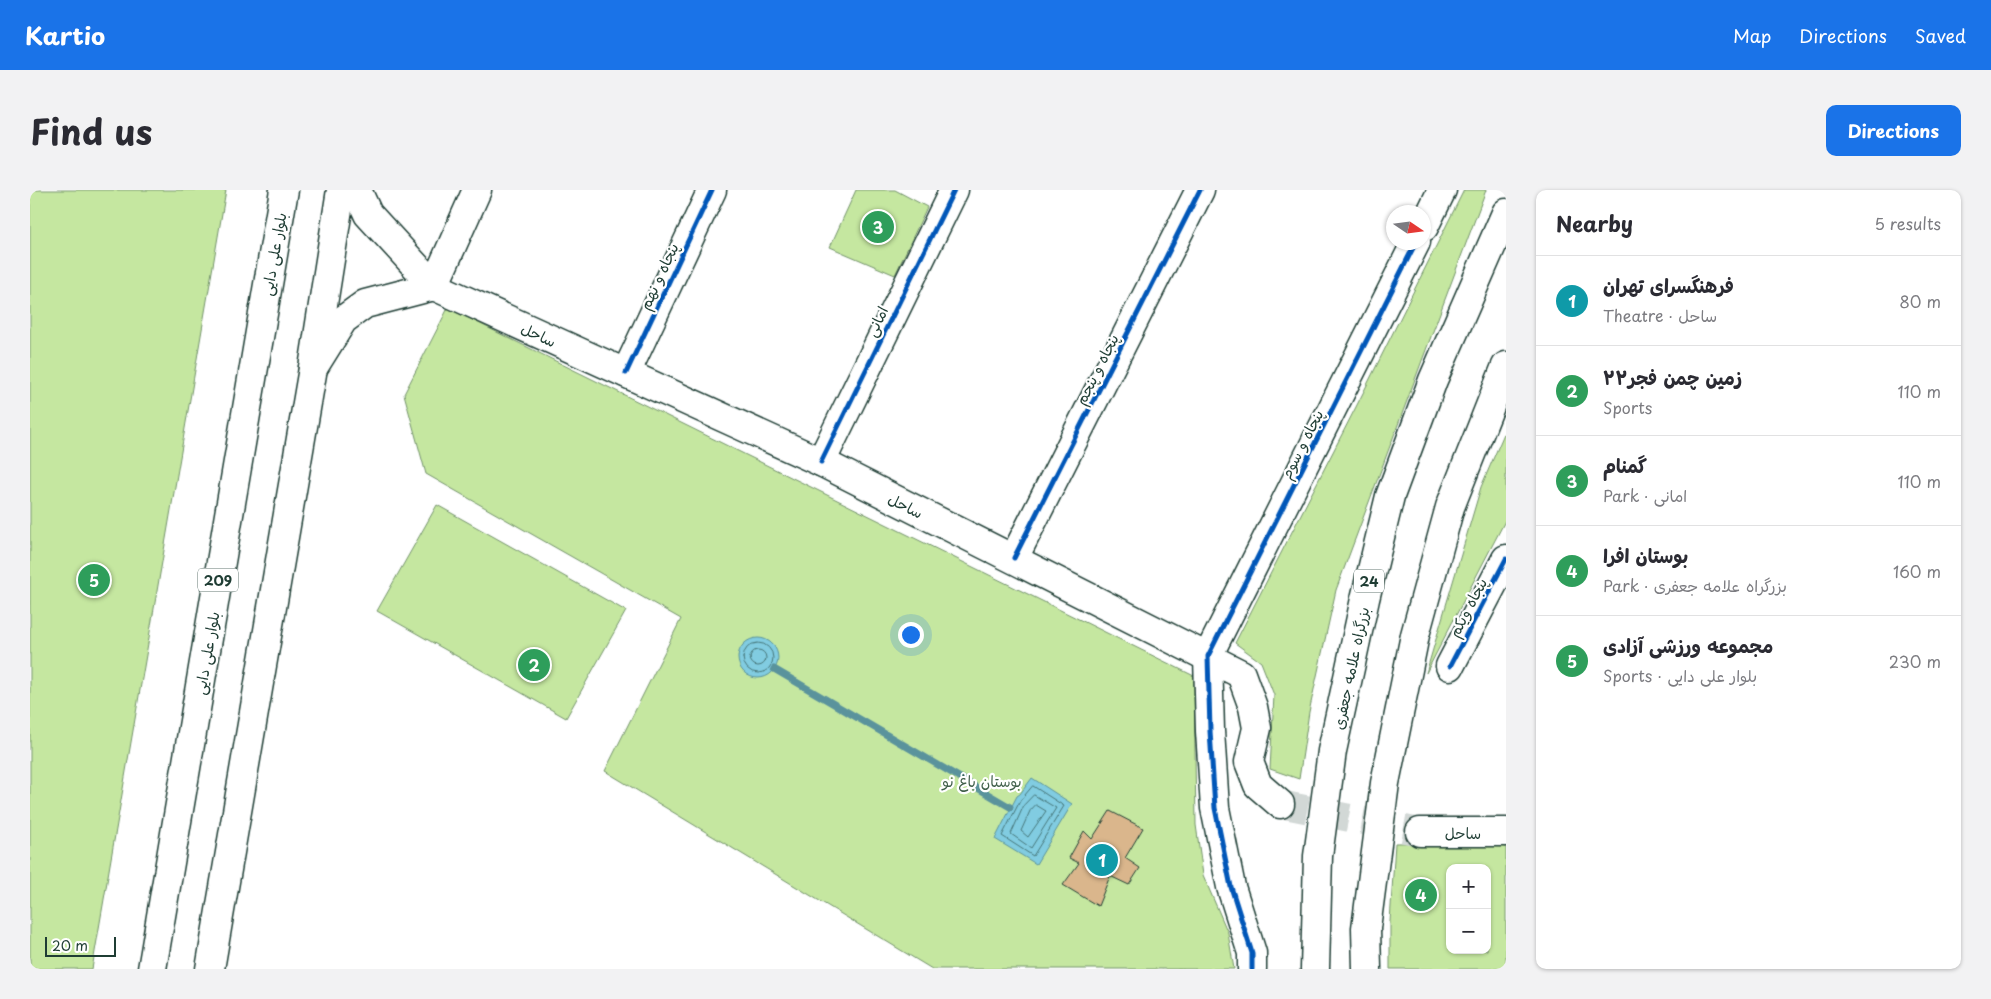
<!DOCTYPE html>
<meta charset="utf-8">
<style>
:root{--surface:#fff;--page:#f2f2f3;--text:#2b2b33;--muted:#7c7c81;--line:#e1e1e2;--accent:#1a73e8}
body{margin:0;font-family:"Playpen Sans","Playpen Sans Arabic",sans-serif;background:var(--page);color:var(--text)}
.controls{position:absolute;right:15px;bottom:15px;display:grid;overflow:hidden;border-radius:10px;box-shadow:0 1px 4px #0004}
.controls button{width:45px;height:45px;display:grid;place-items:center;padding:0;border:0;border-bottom:1px solid var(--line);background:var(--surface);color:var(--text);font:25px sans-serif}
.compass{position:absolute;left:1356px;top:15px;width:45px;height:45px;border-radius:50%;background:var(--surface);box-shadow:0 1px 4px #0004;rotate:103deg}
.scale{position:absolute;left:15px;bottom:12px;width:71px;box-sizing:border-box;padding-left:5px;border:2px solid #1f3d34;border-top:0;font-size:14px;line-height:18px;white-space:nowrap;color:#1f3d34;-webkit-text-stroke:4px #fff;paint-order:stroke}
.you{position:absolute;left:880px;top:444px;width:18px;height:18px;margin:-12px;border:4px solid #fff;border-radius:50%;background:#1a73e8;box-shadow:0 0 0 8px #1a73e833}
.badge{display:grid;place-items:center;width:32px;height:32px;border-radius:50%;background:var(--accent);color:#fff;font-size:16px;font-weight:700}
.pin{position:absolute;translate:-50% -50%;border:2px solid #fff;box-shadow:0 1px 5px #0006}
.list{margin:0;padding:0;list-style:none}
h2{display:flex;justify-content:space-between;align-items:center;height:65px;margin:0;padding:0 20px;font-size:21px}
h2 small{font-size:16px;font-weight:400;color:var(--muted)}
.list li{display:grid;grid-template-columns:32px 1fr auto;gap:15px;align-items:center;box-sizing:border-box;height:90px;padding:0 20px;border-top:1px solid var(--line)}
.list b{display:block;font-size:19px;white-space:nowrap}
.list p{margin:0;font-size:16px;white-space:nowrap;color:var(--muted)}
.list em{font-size:16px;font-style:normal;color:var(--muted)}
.map{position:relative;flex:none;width:1476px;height:779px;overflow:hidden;border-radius:10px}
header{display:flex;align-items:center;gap:30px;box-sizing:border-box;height:70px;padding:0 25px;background:var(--accent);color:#fff}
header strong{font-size:24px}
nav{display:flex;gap:28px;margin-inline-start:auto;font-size:18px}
.intro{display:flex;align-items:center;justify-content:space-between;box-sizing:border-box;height:120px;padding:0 30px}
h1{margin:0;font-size:35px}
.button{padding:12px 22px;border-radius:10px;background:var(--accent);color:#fff;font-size:18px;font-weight:700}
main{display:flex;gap:30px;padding:0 30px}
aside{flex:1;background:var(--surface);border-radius:10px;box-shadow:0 1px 4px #0004}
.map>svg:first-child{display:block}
</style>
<header>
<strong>Kartio</strong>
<nav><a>Map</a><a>Directions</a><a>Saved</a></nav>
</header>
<div class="intro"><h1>Find us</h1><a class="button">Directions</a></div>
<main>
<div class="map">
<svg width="1476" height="779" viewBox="0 0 1476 779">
<rect width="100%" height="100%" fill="#fff"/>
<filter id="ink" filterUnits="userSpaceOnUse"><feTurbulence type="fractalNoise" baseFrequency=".02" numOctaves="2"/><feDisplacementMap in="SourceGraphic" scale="10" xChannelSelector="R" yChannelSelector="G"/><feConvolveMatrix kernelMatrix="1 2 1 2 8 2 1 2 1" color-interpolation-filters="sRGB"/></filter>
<g filter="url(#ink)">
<path fill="#c5e7a0" stroke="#72926a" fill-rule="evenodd" d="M0,0h196l-134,779h-62z
M826,0h39l32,17 -32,68 -65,-28z
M1434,0h22l-150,400 -27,122 -10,67 -29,-10 4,-74 -13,-33 -26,-19 122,-238z
M418,118l746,368 2,149 7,50 25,58 6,36h-302l-327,-198 76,-152 -255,-145 -22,-80z
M1476,239v90l-80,154 55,-186z
M407,315l189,106 -60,107 -189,-107z
M1476,652v127h-116v-47l5,-79zM1420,678h37v82h-37z"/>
<path fill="#81cce1" stroke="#5a939c" d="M708 468a20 20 0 1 1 40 0a20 20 0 1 1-40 0Z
M1002,588l40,26 -36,60 -41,-25 22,-43 3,-2z"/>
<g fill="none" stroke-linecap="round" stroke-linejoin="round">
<path stroke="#467679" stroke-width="1" d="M713 468a15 15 0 1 1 30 0a15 15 0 1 1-30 0Z
M720 468a8 8 0 1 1 16 0a8 8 0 1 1-16 0Z
M1003,596l31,20 -31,50 -31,-20 18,-35z
M1004,605l22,13 -25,40 -20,-14 13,-29z
M1006,615l10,6 -18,26 -7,-6 9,-20z"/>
<path stroke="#5a939c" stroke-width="7" d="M744,479l236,138"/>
</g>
<path fill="#dab68c" stroke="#1f3d34" d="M1080,621l33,17 -18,30 15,10 -11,17 -19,-9 -12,30 -35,-21 16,-22 -10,-5 15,-27 8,8z"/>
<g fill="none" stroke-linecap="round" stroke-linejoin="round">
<path stroke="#d2d8d6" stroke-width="28" stroke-dasharray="28 14" stroke-linecap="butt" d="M1250,614l140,28"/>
<defs>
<path id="minor" d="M1394,37l18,-37
M404,96l43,-96
M596,183l86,-183
M791,272l133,-272
M984,368l186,-368
M1420,476l56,-107
M1222,779v-16l-21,-66 -16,-79 -5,-77 -2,-75 208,-414"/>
<path id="secondary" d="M327,0l11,24 66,72 387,176 420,212 12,33 4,21 -8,34 9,23 22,19
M283,178l30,-48 22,-16 69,-18
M1390,642h86"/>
<path id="primary" d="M122,779l132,-779
M180,779l103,-601 28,-178"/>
<path id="trunk" d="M1285,779l3,-113 14,-105 33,-152 25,-103 43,-116 73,-167
M1337,779l-1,-41 19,-145 30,-148 35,-128 56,-141"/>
</defs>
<use href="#minor" stroke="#1f3d34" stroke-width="31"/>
<use href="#secondary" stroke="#1f3d34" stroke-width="31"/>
<use href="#primary" stroke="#1f3d34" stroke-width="31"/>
<use href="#trunk" stroke="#1f3d34" stroke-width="31"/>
<use href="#minor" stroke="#fff" stroke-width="28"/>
<use href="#secondary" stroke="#fff" stroke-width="28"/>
<use href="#primary" stroke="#fff" stroke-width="28"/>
<use href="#trunk" stroke="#fff" stroke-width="28"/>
<defs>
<path id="cycleway" d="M596,183l86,-183
M791,272l133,-272
M984,368l186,-368
M1420,476l56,-107
M1222,779v-16l-21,-66 -16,-79 -5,-77 -2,-75 208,-414"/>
</defs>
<use href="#cycleway" stroke="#fff" stroke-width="8"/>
<use href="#cycleway" stroke="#0057b8" stroke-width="5"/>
</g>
</g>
<g text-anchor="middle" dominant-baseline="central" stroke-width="4.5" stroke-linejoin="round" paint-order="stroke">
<g fill="#fff" stroke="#627771" stroke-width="1">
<rect x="168" y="378.5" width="40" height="23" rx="4"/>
<rect x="1324" y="379.5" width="30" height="23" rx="4"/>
</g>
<g font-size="14" font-weight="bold" fill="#1f3d34">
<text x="188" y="390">209</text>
<text x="1339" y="391">24</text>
</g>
<g font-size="15" fill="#1f3d34" stroke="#fff">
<text transform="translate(243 64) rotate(-80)">بلوار علی دایی</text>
<text transform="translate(628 86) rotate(-65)">پنجاه و نهم</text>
<text transform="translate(846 131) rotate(-64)">امانی</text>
<text transform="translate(509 144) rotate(25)">ساحل</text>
<text transform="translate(1066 179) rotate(-63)">پنجاه و پنجم</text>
<text transform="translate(1271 254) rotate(-63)">پنجاه و سوم</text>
<text transform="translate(876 315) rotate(27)">ساحل</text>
<text transform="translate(1437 417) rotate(-62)">پنجاه ویکم</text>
<text transform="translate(176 463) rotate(-80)">بلوار علی دایی</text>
<text transform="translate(1320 478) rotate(-78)">بزرگراه علامه جعفری</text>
<text x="1433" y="642">ساحل</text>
</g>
<g font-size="15" fill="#405f4a" stroke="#fff">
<text x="952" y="590">بوستان باغ نو</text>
</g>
</g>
</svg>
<div class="controls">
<button>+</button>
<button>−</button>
</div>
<svg class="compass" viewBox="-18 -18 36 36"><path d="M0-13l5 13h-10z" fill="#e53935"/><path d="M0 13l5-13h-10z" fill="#7c7c81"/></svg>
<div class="scale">20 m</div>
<div class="you"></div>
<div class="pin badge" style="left:1072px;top:670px;background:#0f9aa8">1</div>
<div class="pin badge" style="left:504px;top:475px;background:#2e9e5b">2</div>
<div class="pin badge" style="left:848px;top:37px;background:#2e9e5b">3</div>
<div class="pin badge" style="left:1391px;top:705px;background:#2e9e5b">4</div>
<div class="pin badge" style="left:64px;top:390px;background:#2e9e5b">5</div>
</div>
<aside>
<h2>Nearby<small>5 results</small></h2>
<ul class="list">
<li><span class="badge" style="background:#0f9aa8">1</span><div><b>فرهنگسرای تهران</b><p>Theatre · ساحل</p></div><em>80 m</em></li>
<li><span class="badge" style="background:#2e9e5b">2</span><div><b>زمین چمن فجر۲۲</b><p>Sports</p></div><em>110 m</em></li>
<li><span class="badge" style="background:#2e9e5b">3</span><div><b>گمنام</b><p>Park · امانی</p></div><em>110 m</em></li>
<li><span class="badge" style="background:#2e9e5b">4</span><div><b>بوستان افرا</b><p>Park · بزرگراه علامه جعفری</p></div><em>160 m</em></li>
<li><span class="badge" style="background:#2e9e5b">5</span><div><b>مجموعه ورزشی آزادی</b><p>Sports · بلوار علی دایی</p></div><em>230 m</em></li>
</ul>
</aside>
</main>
